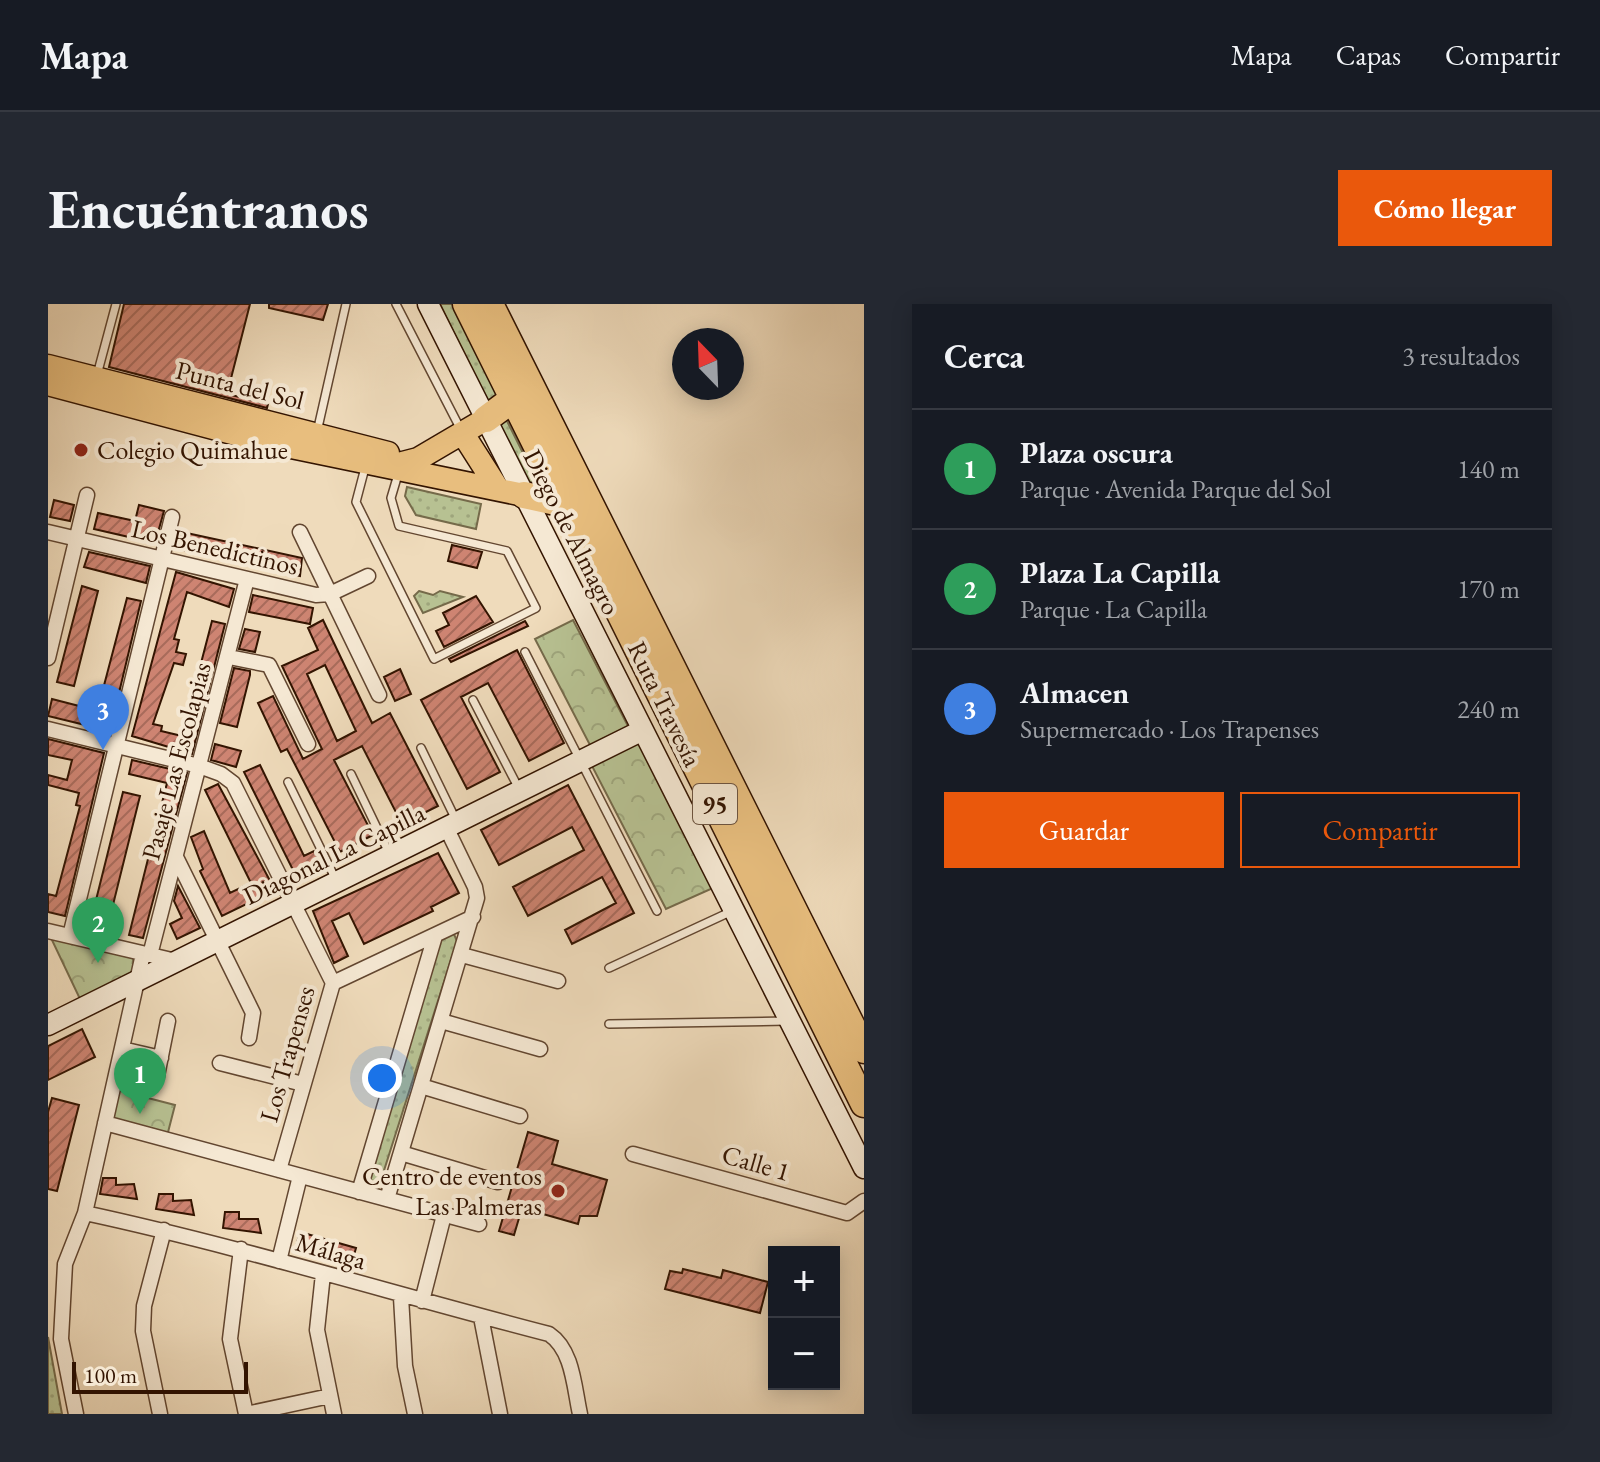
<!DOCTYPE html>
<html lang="es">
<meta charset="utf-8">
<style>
:root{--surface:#171b24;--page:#242831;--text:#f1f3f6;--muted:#9ea1a6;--line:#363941;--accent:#ea580c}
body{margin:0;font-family:"EB Garamond",serif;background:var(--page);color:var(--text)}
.controls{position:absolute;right:24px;bottom:24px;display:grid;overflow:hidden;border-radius:0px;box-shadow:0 4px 20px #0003}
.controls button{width:72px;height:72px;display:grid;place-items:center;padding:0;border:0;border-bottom:2px solid var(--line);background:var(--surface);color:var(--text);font:40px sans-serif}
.compass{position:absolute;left:624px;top:24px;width:72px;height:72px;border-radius:50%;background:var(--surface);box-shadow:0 4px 20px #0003;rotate:337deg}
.scale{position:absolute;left:24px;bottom:20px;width:176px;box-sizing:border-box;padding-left:8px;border:4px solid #331401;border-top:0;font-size:22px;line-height:28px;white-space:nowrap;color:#331401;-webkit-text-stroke:6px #f5e8d3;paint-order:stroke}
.you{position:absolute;left:334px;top:774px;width:28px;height:28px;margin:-20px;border:6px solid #fff;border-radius:50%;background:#1a73e8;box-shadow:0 0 0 12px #1a73e833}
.badge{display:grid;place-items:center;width:52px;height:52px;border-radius:50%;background:var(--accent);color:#fff;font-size:26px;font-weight:700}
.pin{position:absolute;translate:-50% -66px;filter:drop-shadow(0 2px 4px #0008)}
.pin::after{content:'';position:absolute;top:42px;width:28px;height:24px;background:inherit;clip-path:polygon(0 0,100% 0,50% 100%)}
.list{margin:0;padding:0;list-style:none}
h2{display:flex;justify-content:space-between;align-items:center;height:104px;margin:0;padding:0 32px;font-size:34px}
h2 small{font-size:26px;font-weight:400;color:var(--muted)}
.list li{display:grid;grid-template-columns:52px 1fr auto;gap:24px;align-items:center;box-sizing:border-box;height:120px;padding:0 32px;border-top:2px solid var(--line)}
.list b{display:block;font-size:30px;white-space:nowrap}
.list p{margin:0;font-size:26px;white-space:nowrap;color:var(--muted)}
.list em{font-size:26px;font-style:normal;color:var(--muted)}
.actions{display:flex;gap:16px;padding:24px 32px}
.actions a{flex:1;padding:18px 0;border:2px solid var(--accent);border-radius:0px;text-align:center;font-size:28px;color:var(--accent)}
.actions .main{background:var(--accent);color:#fff}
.map{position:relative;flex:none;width:816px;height:1110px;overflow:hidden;border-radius:0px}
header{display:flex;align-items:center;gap:48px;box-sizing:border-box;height:112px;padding:0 40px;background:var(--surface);border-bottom:2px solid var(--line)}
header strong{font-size:38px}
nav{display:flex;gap:44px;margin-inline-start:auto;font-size:28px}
.intro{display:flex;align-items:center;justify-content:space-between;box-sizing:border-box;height:192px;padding:0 48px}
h1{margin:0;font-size:56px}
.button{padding:20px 36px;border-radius:0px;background:var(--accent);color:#fff;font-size:28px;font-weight:700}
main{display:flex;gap:48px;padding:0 48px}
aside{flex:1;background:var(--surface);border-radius:0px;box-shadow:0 4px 20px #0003}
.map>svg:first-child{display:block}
</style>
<header>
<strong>Mapa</strong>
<nav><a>Mapa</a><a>Capas</a><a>Compartir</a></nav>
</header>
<div class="intro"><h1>Encuéntranos</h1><a class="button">Cómo llegar</a></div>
<main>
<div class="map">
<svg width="816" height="1110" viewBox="0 0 816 1110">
<defs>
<pattern id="grass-dots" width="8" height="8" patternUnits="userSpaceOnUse" patternTransform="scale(2)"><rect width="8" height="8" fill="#b7c192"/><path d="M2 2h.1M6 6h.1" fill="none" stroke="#9ea57c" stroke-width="1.8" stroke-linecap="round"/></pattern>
<pattern id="park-crowns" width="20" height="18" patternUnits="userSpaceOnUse" patternTransform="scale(2)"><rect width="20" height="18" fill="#b7c192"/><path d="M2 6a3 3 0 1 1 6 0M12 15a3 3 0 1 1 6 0" fill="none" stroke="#9ea57c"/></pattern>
<pattern id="building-hatch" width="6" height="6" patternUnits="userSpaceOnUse" patternTransform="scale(2)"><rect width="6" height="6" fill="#ce8472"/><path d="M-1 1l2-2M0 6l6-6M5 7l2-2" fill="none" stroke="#a86b5b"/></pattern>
</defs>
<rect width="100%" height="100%" fill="#efdbbb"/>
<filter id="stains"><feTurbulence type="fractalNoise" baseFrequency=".0025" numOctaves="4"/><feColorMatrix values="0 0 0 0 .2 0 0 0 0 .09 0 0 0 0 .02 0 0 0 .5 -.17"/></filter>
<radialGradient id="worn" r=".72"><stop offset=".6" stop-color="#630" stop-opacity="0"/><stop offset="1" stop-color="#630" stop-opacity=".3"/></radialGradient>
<path fill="url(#grass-dots)" stroke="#756a4a" stroke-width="2" d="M392,0h12l48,97 -10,6z
M458,115l37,74 -14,-5 -32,-65z
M359,183l74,17 -5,25 -60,-14 -11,-19z
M371,287l14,4 7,-4 23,6 -40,16 -9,-17z
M405,628l4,9 -77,242 -13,-4 72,-241z
M0,1033l14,77h-14z"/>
<path fill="url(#park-crowns)" stroke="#756a4a" stroke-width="2" d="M525,316l56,108 -38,19 -56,-108z
M590,437l75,147 -47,21 -74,-143z
M3,634l82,19 1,12 -8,10 -46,20z
M65,785l62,16 -9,35 -61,-17z"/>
<path fill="url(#building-hatch)" stroke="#331401" stroke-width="2" fill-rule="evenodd" d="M76,0h126l-23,90 41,10 -1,4 -158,-41z
M221,0h59l-5,16 -54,-12z
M6,196l20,5 -4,16 -20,-4z
M91,201l25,6 -9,32 -61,-14 4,-16 37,8z
M134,228l120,26 -2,18 -121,-27z
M404,241l30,7 -5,16 -29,-7z
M41,248l61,14 -4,17 -62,-16z
M128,268l58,17 -5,18 -42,-15 -13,47 5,1 -3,12 10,2 -3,11 -9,-2 -21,61 9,2 -1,5 21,5 30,-115 13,3 -33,130 -60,-18z
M34,282l16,5 -24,95 -17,-4z
M205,291l60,13 -3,16 -61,-12z
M428,292l17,26 -49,25 -8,-16 13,-6 -6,-12z
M79,294l14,3 -23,96 -16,-4z
M275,316l49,103 18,-10 48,93 -36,18 -40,-78 -28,14 39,75 -33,17 -53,-103 -6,3 -23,-49 15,-7 30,63 19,-10 -40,-83 36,-16 -10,-22zM277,361l31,66 -19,10 -30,-67z
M477,317l3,5 -77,36 -2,-3z
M197,325l15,3 -5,20 -16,-3z
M469,346l47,93 -35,18 -41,-78 -27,14 39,75 -33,17 -46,-89z
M186,364l16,3v4l-13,52 -17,-4z
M352,365l11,25 -16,7 -11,-24z
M4,395l62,16 -4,16 -62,-15z
M0,435l56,14 -39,163 -17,-4v-18l8,2 24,-90 -4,-1 3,-12 -31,-8v-10l19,5 5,-20 -24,-5z
M167,440l26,7 -5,16 -25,-7z
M84,456l55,13 -44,165 -14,-3 38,-152 -38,-9z
M212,461l44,91 10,-5 8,15 -25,12 -53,-106z
M170,480l57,106 -53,26 -22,-45 3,-2 -12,-32 13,-6 26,62 21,-10 -46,-93z
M520,481l66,128 -62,31 -7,-14 51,-27 -14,-26 -74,39 -15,-29 71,-37 -12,-23 -73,38 -18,-35z
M75,488l17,4 -32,129 -17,-5z
M390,549l21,40 -28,14 2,4 -69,33 -15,-31 -17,8 16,35 -14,7 -21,-52z
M130,582l22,42 -23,11 -7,-15 12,-6 -8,-17z
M34,725l13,28 -47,23v-34z
M4,794l27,7 -22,86 -9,-2v-77z
M480,828l30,9 -6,23 55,16 -10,36h-17l-2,8 -56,-16 -8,27 -15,-4z
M55,874h13v7l18,-1 3,15 -37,-5z
M111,890h14v7l18,-1 3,15 -38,-6z
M177,908h14v7h19l3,14 -38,-5z
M252,928l56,16 -5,18 -56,-16z
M635,965l38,9 2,-8 45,12 -8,31 -95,-24 5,-18 12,2z"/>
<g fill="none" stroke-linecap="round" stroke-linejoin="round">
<defs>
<path id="lane" d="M348,0l65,126
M49,71l19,-71
M269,128l29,-128
M318,160l-10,38 78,157 102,-51 -29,-57 -108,-25 -8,-28 8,-27
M477,348l132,259
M425,396l46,89
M373,444l35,72
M303,470l38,79
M240,478l48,98
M561,664l121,-56
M561,720l178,-3"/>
<path id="street" d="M0,228l268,63 14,-1 38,-18
M252,228l79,163
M181,353l40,8 39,79
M0,354l39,-163
M0,425l151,37 22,8 12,9 100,200 -54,187
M128,553l77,156 -4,25
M0,627l128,30
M22,632l102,-419
M102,651l97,-376
M414,651l96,26
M285,679l140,-66
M393,717l99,28
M74,745l39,9
M172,759l83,21
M109,772l11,-55
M373,782l99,30
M57,819l374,101
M353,849l97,29
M585,850l214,59 17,-12
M311,888l76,-256
M339,895l90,-301 -2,-11 -29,-60
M37,909c157,34 309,81 464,121 24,16 25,53 31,80
M193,945l-11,90 16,75
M231,957l21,-85
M275,970l-6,56 17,84
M353,993l4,69 10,48
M374,997l22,-86
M433,1013l19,97
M28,1110l-15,-75 4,-75 20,-51 58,-259
M112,1110l-17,-83 1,-25 20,-76
M198,1110l84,-18"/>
<path id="secondary" d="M380,0l436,864
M0,721l595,-295"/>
<path id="primary" d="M0,62l340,87
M0,80l214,57 262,54
M415,130l35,55
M343,162l27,-7 68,-40"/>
<path id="highway" d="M418,0l398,800
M442,0l374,746
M438,115l27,-20 6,-14
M476,191l41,9 10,5"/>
</defs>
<use href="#lane" stroke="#624630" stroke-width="10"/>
<use href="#street" stroke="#624630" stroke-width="17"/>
<use href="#secondary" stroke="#331401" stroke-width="23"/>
<use href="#primary" stroke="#331401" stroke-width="25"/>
<use href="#highway" stroke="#331401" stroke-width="29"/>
<use href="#lane" stroke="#f5e8d3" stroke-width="7"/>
<use href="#street" stroke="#f5e8d3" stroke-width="14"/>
<use href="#secondary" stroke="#f5e8d3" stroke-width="20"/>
<use href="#primary" stroke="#e8be7e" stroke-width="22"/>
<use href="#highway" stroke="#e8be7e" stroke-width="26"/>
</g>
<g fill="#8f2418" stroke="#f5e8d3" stroke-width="3">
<circle cx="33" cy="146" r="8"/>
<circle cx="510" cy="887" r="8"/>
</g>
<g text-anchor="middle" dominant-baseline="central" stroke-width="8" stroke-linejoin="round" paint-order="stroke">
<rect fill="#f5e8d3" stroke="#6d5440" stroke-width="2" x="645" y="480" width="44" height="40" rx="6"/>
<g font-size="24" font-weight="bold" fill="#331401">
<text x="667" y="500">95</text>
</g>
<g font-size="26" fill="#331401" stroke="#f5e8d3">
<text transform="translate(192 81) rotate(14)">Punta del Sol</text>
<text transform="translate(524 228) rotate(63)">Diego de Almagro</text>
<text transform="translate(167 243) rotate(13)">Los Benedictinos</text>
<text transform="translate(617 400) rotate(64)">Ruta Travesía</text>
<text transform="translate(128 457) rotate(-75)">Pasaje Las Escolapias</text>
<text transform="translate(286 550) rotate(-26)">Diagonal La Capilla</text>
<text transform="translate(239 750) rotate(-74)">Los Trapenses</text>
<text transform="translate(708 859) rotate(16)">Calle 1</text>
<text transform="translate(283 947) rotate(16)">Málaga</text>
</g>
<g font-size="26" fill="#331401" stroke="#f5e8d3" text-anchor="start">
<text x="49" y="146">Colegio Quimahue</text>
<text x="494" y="872" text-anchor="end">Centro de eventos<tspan x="494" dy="30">Las Palmeras</tspan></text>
</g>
</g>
<rect width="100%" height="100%" filter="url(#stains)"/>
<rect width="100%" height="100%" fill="url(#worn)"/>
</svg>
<div class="controls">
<button>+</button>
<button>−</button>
</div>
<svg class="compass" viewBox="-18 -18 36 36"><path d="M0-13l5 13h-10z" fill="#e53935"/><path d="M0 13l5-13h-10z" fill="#9ea1a6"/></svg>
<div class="scale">100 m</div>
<div class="you"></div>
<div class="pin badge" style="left:92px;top:810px;background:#2e9e5b">1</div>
<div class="pin badge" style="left:50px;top:659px;background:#2e9e5b">2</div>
<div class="pin badge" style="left:55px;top:446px;background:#3f7fe0">3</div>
</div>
<aside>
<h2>Cerca<small>3 resultados</small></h2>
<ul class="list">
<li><span class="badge" style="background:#2e9e5b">1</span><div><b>Plaza oscura</b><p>Parque · Avenida Parque del Sol</p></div><em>140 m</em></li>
<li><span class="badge" style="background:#2e9e5b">2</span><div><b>Plaza La Capilla</b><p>Parque · La Capilla</p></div><em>170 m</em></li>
<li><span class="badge" style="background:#3f7fe0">3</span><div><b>Almacen</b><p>Supermercado · Los Trapenses</p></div><em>240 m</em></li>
</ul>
<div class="actions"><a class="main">Guardar</a><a>Compartir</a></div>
</aside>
</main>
